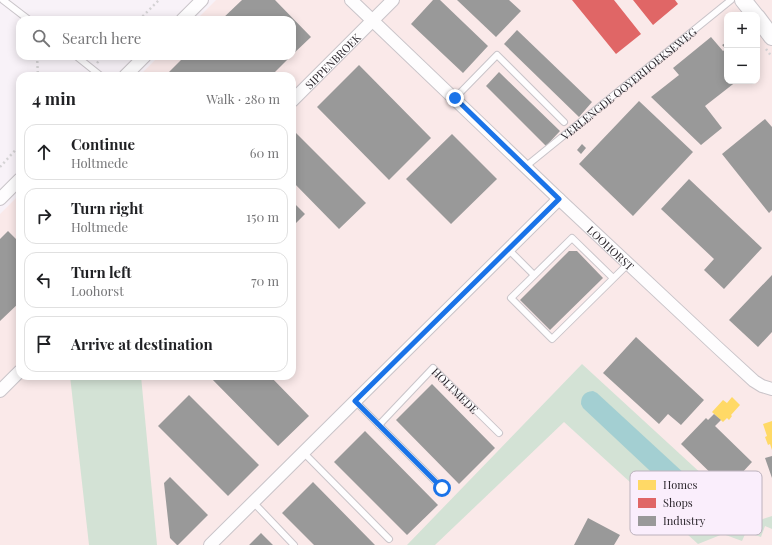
<!DOCTYPE html>
<meta charset="utf-8">
<style>
:root{--surface:#fff;--page:#f2f2f2;--text:#202124;--muted:#757577;--line:#e0e0e0}
body{margin:0;font-family:"Playfair Display",serif;background:var(--page);color:var(--text)}
.controls{position:absolute;right:12px;top:12px;display:grid;overflow:hidden;border-radius:8px;box-shadow:0 2px 10px #0003}
.controls button{width:36px;height:36px;display:grid;place-items:center;padding:0;border:0;border-bottom:1px solid var(--line);background:var(--surface);color:var(--text);font:20px sans-serif}
.stop{position:absolute;width:12px;height:12px;margin:-9px;border:3px solid #1a73e8;border-radius:50%;background:#fff}
.stop.end{background:#1a73e8;border-color:#fff;box-shadow:0 1px 4px #0008}
.list{margin:0;padding:0;list-style:none}
h2{display:flex;justify-content:space-between;align-items:center;height:52px;margin:0;padding:0 16px;font-size:17px}
h2 small{font-size:13px;font-weight:400;color:var(--muted)}
.list li{display:grid;grid-template-columns:26px 1fr auto;gap:12px;align-items:center;box-sizing:border-box;height:56px;margin:0 8px 8px;padding:0 8px;border:1px solid var(--line);border-radius:12px}
.list b{display:block;font-size:15px;white-space:nowrap}
.list p{margin:0;font-size:13px;white-space:nowrap;color:var(--muted)}
.list em{font-size:13px;font-style:normal;color:var(--muted)}
.icon{flex:none;width:22px;height:22px;fill:none;stroke:currentColor;stroke-width:2;stroke-linecap:round;stroke-linejoin:round}
.map{position:relative;flex:none;width:772px;height:545px;overflow:hidden}
.search{position:absolute;background:var(--surface);box-shadow:0 2px 10px #0003;left:16px;top:16px;width:280px;height:44px;display:flex;align-items:center;gap:10px;box-sizing:border-box;padding:0 14px;border-radius:12px;color:var(--muted);font-size:15px}
.panel{position:absolute;background:var(--surface);box-shadow:0 2px 10px #0003;left:16px;top:72px;width:280px;height:308px;border-radius:12px}
.map>svg:first-child{display:block}
</style>
<div class="map">
<svg width="772" height="545" viewBox="0 0 772 545">
<rect width="100%" height="100%" fill="#f8f2f8"/>
<path fill="#fae9e9" fill-rule="evenodd" d="M216,0h556v545h-772v-331l20,-20v182h272v-300h-153l20,-20h133v-36h-96zM727,15h30v66h-30z"/>
<path fill="#d3e2d5" d="M582,364l172,158 18,-6v13l-7,-3 -4,11 -15,-5 -4,9 -19,-7 -25,10 -134,-122 -129,123h-28z
M70,376h71l16,169h-68z"/>
<path fill="#a3cfd2" d="M593,391l4,2 115,106c10,15 -2,25 -16,15l-113,-106 -2,-4c0,-8 3,-12 12,-13z"/>
<path fill="#ffd966" d="M732,397l8,8 -9,10 1,1 -3,4 -2,-2 -4,4 -11,-10 11,-12 4,3z
M772,421v29l-2,-6 -2,1 -3,-8 2,-1 -4,-12z"/>
<path fill="#e06666" d="M572,0h42l27,34 -25,20z
M633,0h42l3,4 -25,21z"/>
<path fill="#999" d="M242,0h33l36,37 -19,18v-35h-71z
M433,0h7l48,46 -25,27 -52,-49z
M457,0h52l12,11 -25,26z
M517,30l75,72 -13,15 -75,-73z
M711,37l12,14 3,-2 -4,-4 5,-3v39h10l-32,25 17,22 -21,17 -50,-48 28,-22 -6,-7z
M185,56h106l-20,20h-106z
M359,65l72,73 -42,42 -72,-73z
M499,72l61,59 -14,15 -60,-60z
M639,101l54,51 -60,64 -54,-52z
M765,119l7,8v83l-3,3 -47,-59z
M293,130l73,73 -27,26 -47,-48v-50z
M452,134l45,45 -46,45 -45,-45z
M582,144l4,4 -5,6 -4,-4z
M689,179l73,69 -38,41 -20,-19 10,-11 -53,-50z
M292,201l13,13 -13,13z
M8,231l12,12v59l-20,19v-82z
M569,251h8l26,27 -53,52 -30,-30z
M772,275v57l-14,15 -29,-27z
M636,337l68,63 -23,25 -13,-11 -9,10 -56,-51z
M209,376h61l39,40 -31,30z
M432,384l63,64 -36,36 -63,-64z
M189,395l70,70 -31,31 -70,-70z
M714,414l7,6 -6,6 37,36 -25,27 -46,-45 25,-26 2,2z
M365,431l73,74 -31,30 -73,-73z
M772,456v22l-7,-20z
M170,477l38,38 -30,30h-1l-7,-7 -6,-55z
M313,482l62,63h-61l-32,-32z
M588,518l32,17 -6,10h-40z
M261,533l12,12h-24z"/>
<g fill="none" stroke-linecap="round" stroke-linejoin="round">
<defs>
<g id="service">
<path d="M3,0l26,20"/>
<path d="M76,56l25,20"/>
<path d="M455,98l42,-43 67,67"/>
<path id="s1" d="M525,167l206,-167"/>
<path d="M508,249l26,26"/>
<path d="M613,278l-41,-40 -61,60 41,41 76,-75"/>
<path d="M355,401l87,87"/>
<path id="s2" d="M379,425l54,-57 66,65"/>
<path d="M303,452l86,87"/>
<path d="M253,502l41,43"/>
</g>
<g id="minor">
<path id="s3" d="M351,0l208,199 158,148 37,34 8,5 10,3"/>
<path d="M182,20l20,-20"/>
<path d="M125,76l20,-20"/>
<path id="s4" d="M292,101l101,-101"/>
<path d="M0,199l20,-20"/>
<path d="M0,391l20,-20"/>
<path d="M210,545l349,-346"/>
</g>
<path id="tertiary" d="M743,0l12,15
M757,17l15,20"/>
</defs>
<use href="#service" stroke="#c9c4c9" stroke-width="8"/>
<use href="#minor" stroke="#c9c4c9" stroke-width="14"/>
<use href="#tertiary" stroke="#c9c4c9" stroke-width="18"/>
<path stroke="#d5d3d5" stroke-width="2.5" stroke-dasharray="2 3" stroke-linecap="butt" d="M139,20l20,-20
M766,49l6,8
M37,56l1,20
M97,63l6,-7
M0,167l20,-22"/>
<use href="#service" stroke="#fefdfe" stroke-width="6"/>
<use href="#minor" stroke="#fefdfe" stroke-width="12"/>
<use href="#tertiary" stroke="#fefdfe" stroke-width="16"/>
</g>
<g fill="none" stroke-linecap="round" stroke-linejoin="round">
<path stroke="#1a73e8" stroke-width="5" d="M442,488l-87,-87 204,-202 -104,-101"/>
</g>
<g text-anchor="middle" dominant-baseline="central" stroke-width="4" stroke-linejoin="round" paint-order="stroke">
<g font-size="11" fill="#2a252b" stroke="#faeefc">
<text stroke="none"><textPath href="#s4" startOffset="57">SIPPENBROEK</textPath></text>
<text stroke="none"><textPath href="#s1" startOffset="133">VERLENGDE OOYERHOEKSEWEG</textPath></text>
<text stroke="none"><textPath href="#s3" startOffset="359">LOOHORST</textPath></text>
<text stroke="none"><textPath href="#s2" startOffset="110">HOLTMEDE</textPath></text>
</g>
</g>
<rect x="630" y="471" width="132" height="64" rx="6" fill="#faeefc" stroke="#bcb2bd" stroke-width="1"/>
<rect x="638" y="480" width="18" height="10" fill="#ffd966"/>
<rect x="638" y="498" width="18" height="10" fill="#e06666"/>
<rect x="638" y="516" width="18" height="10" fill="#999"/>
<g font-size="11" fill="#2a252b">
<text x="663" y="489">Homes</text>
<text x="663" y="507">Shops</text>
<text x="663" y="525">Industry</text>
</g>
</svg>
<div class="controls">
<button>+</button>
<button>−</button>
</div>
<div class="stop" style="left:442px;top:488px"></div>
<div class="stop end" style="left:455px;top:98px"></div>
<div class="search"><svg class="icon" aria-label="search" viewBox="0 0 24 24"><circle cx="10" cy="10" r="6"/><path d="M15 15l6 6"/></svg>Search here</div>
<section class="panel">
<h2>4 min<small>Walk · 280 m</small></h2>
<ul class="list">
<li><svg class="icon" aria-label="ahead" viewBox="0 0 24 24"><path d="M12 20V5M6 11l6-6 6 6"/></svg><div><b>Continue</b><p>Holtmede</p></div><em>60 m</em></li>
<li><svg class="icon" aria-label="right" viewBox="0 0 24 24"><path d="M7 20v-9h11M14 6l5 5-5 5"/></svg><div><b>Turn right</b><p>Holtmede</p></div><em>150 m</em></li>
<li><svg class="icon" aria-label="left" viewBox="0 0 24 24"><path d="M17 20v-9H6M10 6l-5 5 5 5"/></svg><div><b>Turn left</b><p>Loohorst</p></div><em>70 m</em></li>
<li><svg class="icon" aria-label="arrive" viewBox="0 0 24 24"><path d="M6 21V4h12l-3 4 3 4H6"/></svg><div><b>Arrive at destination</b></div></li>
</ul>
</section>
</div>
